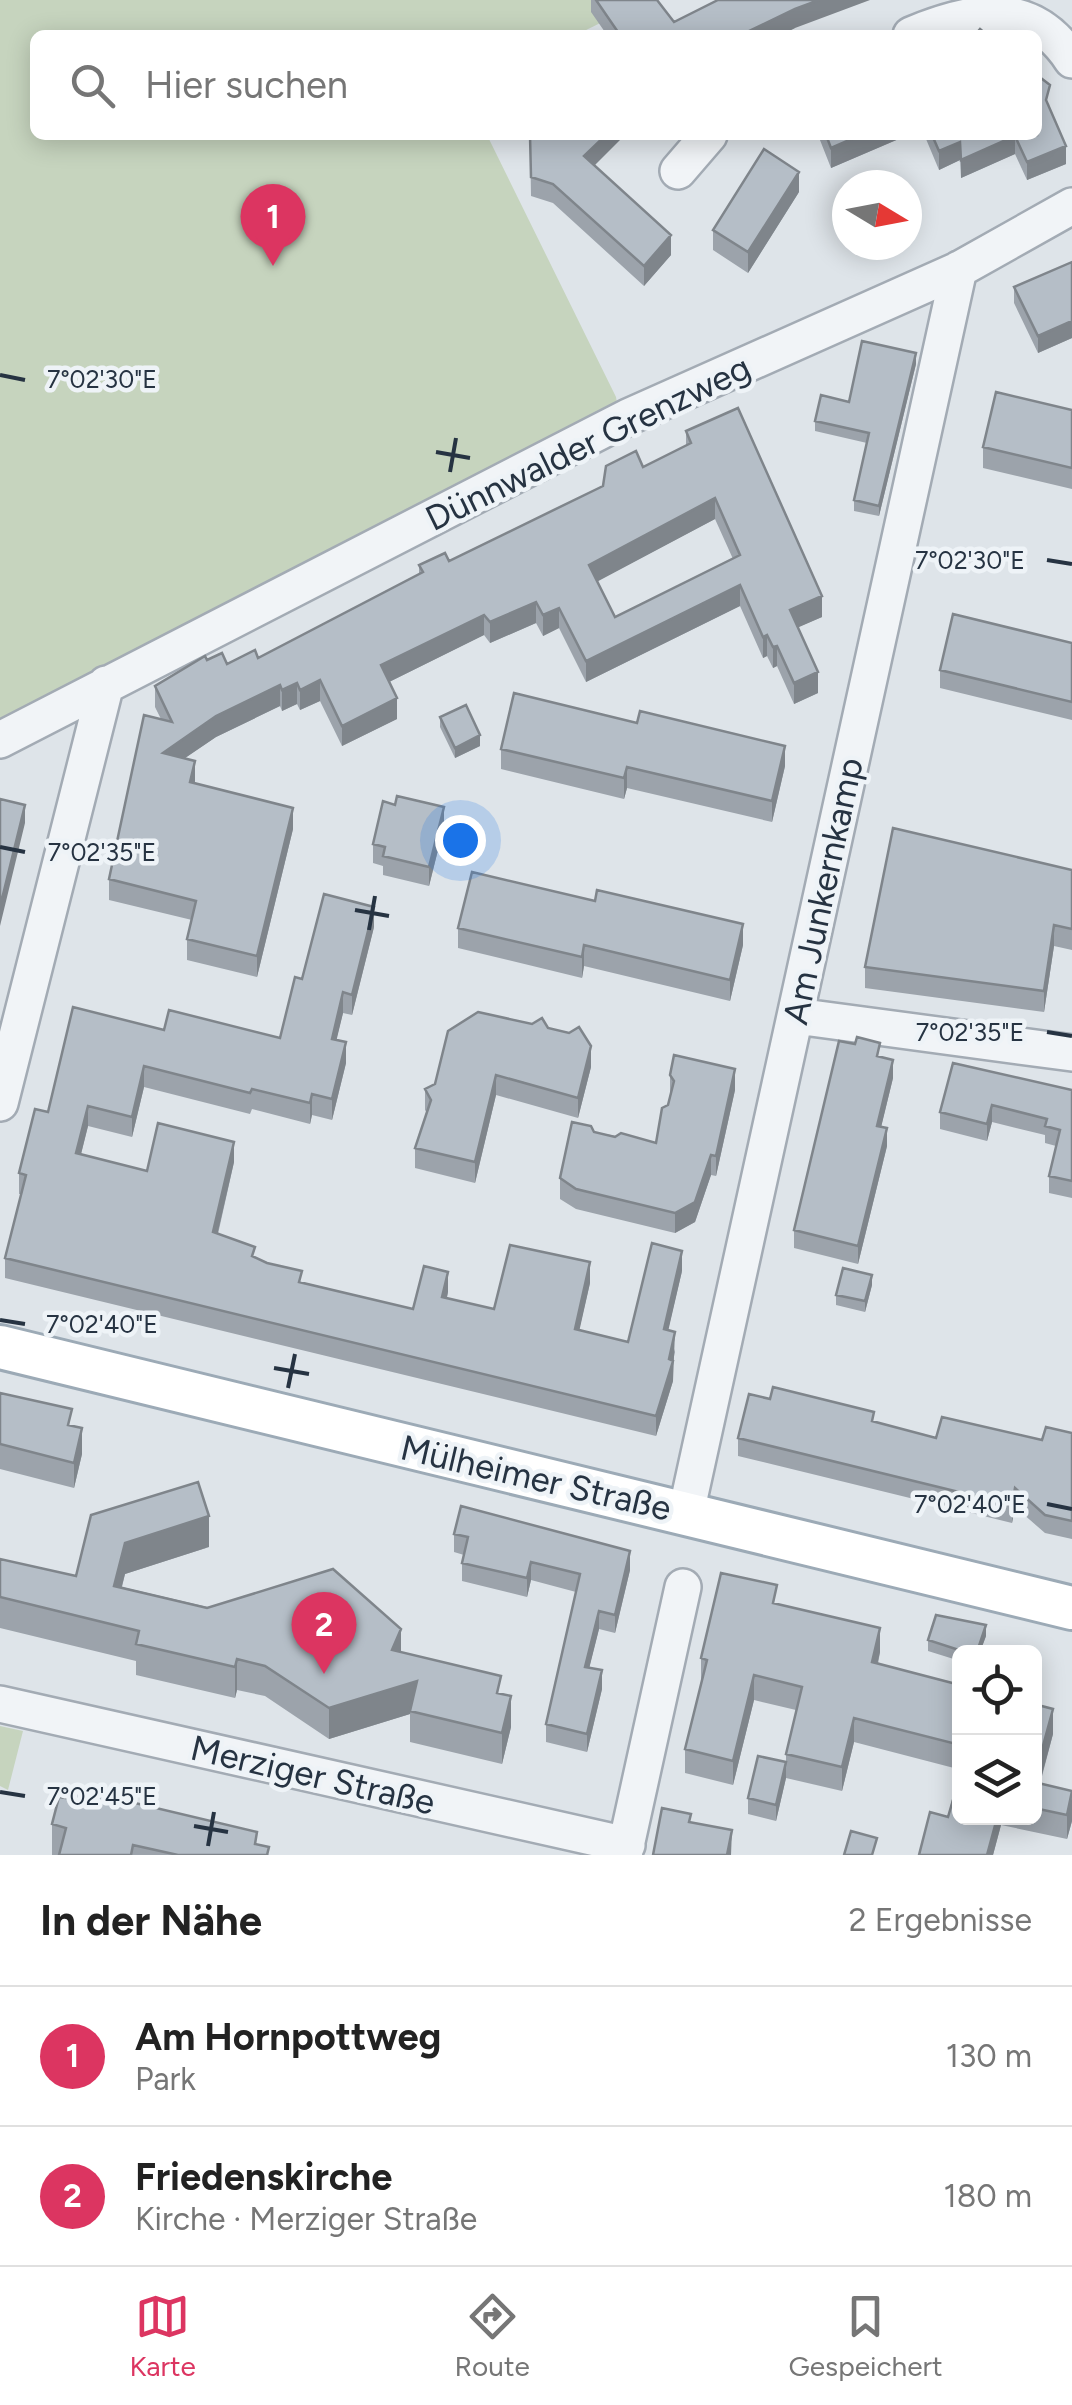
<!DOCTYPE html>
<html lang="de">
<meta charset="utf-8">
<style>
:root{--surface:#fff;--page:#f6f6f6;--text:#222;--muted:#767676;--line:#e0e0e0;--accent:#dc3561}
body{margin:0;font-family:Figtree,sans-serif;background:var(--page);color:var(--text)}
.controls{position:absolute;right:30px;bottom:30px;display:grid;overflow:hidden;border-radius:15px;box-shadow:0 5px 25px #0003}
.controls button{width:90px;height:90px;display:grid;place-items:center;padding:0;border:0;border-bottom:2px solid var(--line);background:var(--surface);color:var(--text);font:50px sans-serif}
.compass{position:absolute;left:832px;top:170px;width:90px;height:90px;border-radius:50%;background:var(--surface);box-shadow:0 5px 25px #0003;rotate:100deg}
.you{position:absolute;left:460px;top:840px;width:35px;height:35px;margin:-25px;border:8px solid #fff;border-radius:50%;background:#1a73e8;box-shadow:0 0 0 15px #1a73e833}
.badge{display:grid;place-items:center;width:65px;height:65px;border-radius:50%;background:var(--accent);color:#fff;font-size:32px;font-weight:700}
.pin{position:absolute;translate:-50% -82px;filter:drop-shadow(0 2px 5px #0008)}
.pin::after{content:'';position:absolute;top:52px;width:35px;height:30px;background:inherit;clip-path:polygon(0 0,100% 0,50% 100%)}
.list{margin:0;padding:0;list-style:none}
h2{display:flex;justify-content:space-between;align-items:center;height:130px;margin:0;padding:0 40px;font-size:42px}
h2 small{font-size:32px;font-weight:400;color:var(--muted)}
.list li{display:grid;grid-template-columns:65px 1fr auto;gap:30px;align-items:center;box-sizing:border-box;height:140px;padding:0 40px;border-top:2px solid var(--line)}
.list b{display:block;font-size:38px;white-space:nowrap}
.list p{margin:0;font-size:32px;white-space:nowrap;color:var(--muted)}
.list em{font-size:32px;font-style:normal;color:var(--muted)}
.icon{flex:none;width:55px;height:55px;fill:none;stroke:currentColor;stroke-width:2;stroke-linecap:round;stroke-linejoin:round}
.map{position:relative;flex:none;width:1072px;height:1855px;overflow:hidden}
.search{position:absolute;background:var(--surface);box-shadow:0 5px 25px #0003;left:30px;right:30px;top:30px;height:110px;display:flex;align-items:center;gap:25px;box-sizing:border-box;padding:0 35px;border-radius:15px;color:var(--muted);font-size:38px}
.sheet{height:410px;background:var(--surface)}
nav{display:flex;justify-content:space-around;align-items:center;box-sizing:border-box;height:140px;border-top:2px solid var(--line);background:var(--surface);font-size:28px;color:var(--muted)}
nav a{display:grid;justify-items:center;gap:5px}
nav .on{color:var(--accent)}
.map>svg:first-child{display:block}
</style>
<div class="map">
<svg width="1072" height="1855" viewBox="0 0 1072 1855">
<rect width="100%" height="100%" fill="#dee4e9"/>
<path fill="#c6d4be" d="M0,0h647l-71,35h-541v100h452l129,262 2,13 -618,314z
M0,1726l23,5 -15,59 -8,-4z"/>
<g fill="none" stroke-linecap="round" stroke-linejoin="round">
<defs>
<path id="minor" d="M911,35c66,-28 122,-35 161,25
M678,171l31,-36
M0,740l628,-323 330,-147 114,-64
M796,1016l276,37
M0,1103l106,-419
M686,1513l273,-1244
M0,1704l627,141
M624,1855l59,-268"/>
<path id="major" d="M0,1347l1072,261"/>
</defs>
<use href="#minor" stroke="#a3abb4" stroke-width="40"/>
<use href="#major" stroke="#9caab6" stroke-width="48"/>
<use href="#minor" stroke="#f1f4f7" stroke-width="35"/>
<use href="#major" stroke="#fff" stroke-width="42"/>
</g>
<path fill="#9ca3ab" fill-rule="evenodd" d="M591,0h66l17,22 121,6 -14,7h-174l-16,-23z
M1050,103l-1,3 17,58 -39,16 -12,-26 -54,24 -1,-18 -21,10 -13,-31v-4h111z
M530,135l64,30 77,90 -27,31 -91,-83 -22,-7z
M818,135h90l-77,33z
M799,192l-51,81 -35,-23v-20z
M1072,262v76l-34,15 -24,-50v-16z
M916,364l-37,152 -25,-5v-11l13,-57 -52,-12v-10z
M1072,410v79l-89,-21v-21z
M686,431l136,186 -24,10 20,66 -24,11 -17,-38 -4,2 -6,-12 -4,2 -23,-52 -154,76 -27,-54 -16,8 -7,-13 -46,20 -6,-8 -95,47 8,37 -55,27 -22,-45 -20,9 -3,-6 -15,7 -2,-5 -64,31 -31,21 10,23v3l98,45 -36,148 -70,-17v-21l5,-19 -83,-20v-21l52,-160 -6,-12v-21l52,-26 20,4 31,-6 161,-84v-9l30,-4 237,-115zM715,519l18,40 -118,58 -18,-36z
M1072,643v77l-132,-32v-18z
M440,717l40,29 -25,12 -15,-31z
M501,749l284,17 -13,56 -145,-34 -3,11 -123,-30z
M444,826l-15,60 -46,-11v-9l-10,-3v-19z
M1072,870v80l-18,-4 -10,66 -179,-24v-21z
M374,927l-22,88 -9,-2 -7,27 10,23 -14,57 -20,-5 -2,9 -58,-15 -2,5 -106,-27 -12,50 -44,-11 -7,28 66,17 87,-9 -16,72 37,23 47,25 111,27 35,-17 -1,6 47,11 96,-26 -11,47 49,12 54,-71 -14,59 7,22 -2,9v20l-17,55 -651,-158v-20l16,-64h-2v-21l29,-61 116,-82 116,8 22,-59z
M458,928l285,17 -13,56 -146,-35 -2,12 -124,-30z
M548,1028l43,39 -13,51 -82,-23 -21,88 -60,-15v-20l12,-35 -2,-3v-21z
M880,1057l13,21 -12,49 6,19 -29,118 -64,-16v-18z
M670,1075l65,15 -19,86 -5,-1 -16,47 -20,11 -99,-24 -16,-10v-21l34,-46 62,11 14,-47z
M1072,1090v108l-23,-5v-17l7,-30 -11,-3v-8l-53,-13 -5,19 -47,-12v-17z
M872,1285l-7,27 -29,-7v-10z
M0,1393l72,33 10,28 -8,34 -74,-19z
M770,1399l166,39 106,2 30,-7v106l-27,-6 -30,-26 -3,16 -274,-67v-18z
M454,1534l176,36 -15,63 -16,-4 -10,39 13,21 -15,63 -41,-10v-18l30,-132 -45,-12 -4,17 -65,-16v-18l2,-8 -10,-3z
M209,1547l-84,27 -3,13 279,65 100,42 10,33 -9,37 -92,-22v-28l-81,25 -64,-43 -28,-6 -2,8 -99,-23v-14l-136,-33v-69l76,17z
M777,1604l103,48 -2,12 82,21v133h74v-114l19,30 -13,50 32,7v30l-5,18 -66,-14 -8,30h-74l29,-38 6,-26v-23l-100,-26 -12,49 -56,-13 -10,43 -28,-7v-16l38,-36v-8l10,-44 -42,-10 -21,85 -48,-12v-24l16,-67v-24z
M986,1636l-6,16h-20v9l-32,-10v-11z
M52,1824l205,21 12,10h-217z"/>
<path fill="#7f858b" d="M819,0h51l-75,28 -14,7h-40l54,-26z
M606,135h19l-41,41v-20z
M861,135h47l-77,33v-20z
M1015,136v18l-54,24v-18z
M960,142v18l-21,10v-19z
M1066,146v18l-39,16v-18z
M799,172v20l-51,81v-21z
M671,235v20l-27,31v-20z
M1072,321v17l-34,15v-17z
M916,353v11l-37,152v-10z
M715,498v21l-126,67v-21z
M740,585v21l-154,76v-21z
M822,596v21l-32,14v-21z
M536,602v21l-46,20v-21z
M559,608v20l-16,8v-21z
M484,615v20l-103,51v-21z
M767,635v21l-4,2v-21z
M777,646v20l-4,2v-21z
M818,672v21l-24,11v-21z
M320,680v21l-20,9v-20z
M297,683v21l-15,7v-21z
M280,685v21l-64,31 -53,36v-20l53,-37z
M397,698v21l-55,27v-20z
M480,735v11l-25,12v-10z
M785,746v20l-13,56v-21z
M195,761v20l-5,22v-21z
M627,767v21l-3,11v-21z
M25,805v18l-25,103v-19z
M444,807v19l-15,60v-19z
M293,808v21l-36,148v-21z
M374,907v20l-22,88v-20z
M743,924v21l-13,56v-21z
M1054,925v21l-10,66v-21z
M584,945v21l-2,12v-21z
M343,992v21l-11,46v-20z
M346,1042v21l-14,57v-21z
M591,1046v21l-13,51v-20z
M893,1060v18l-16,66v-18z
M144,1066v21l-12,50v-20z
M735,1069v21l-19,86v-20z
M496,1075v20l-21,88v-21z
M312,1094v21l-2,9v-21z
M992,1105v17l-5,19v-17z
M88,1106v20l-12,48v-21z
M887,1128v18l-29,118v-18z
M234,1142v20l-21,91v-21z
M711,1155v20l-16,47 -20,11v-20z
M682,1251v20l-18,78v-20z
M590,1262v21l-15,67v-21z
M448,1272v20l-6,25v-20z
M872,1275v10l-7,27v-11z
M675,1332l-2,49 -17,55v-20z
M82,1428v26l-8,34v-25z
M1015,1488v19l-3,16v-18z
M209,1516v31l-84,27 -11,42v-30l11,-43z
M630,1551v19l-15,63v-18z
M531,1562v18l-4,17v-19z
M599,1611v18l-14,56v-18z
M986,1625v11l-6,16h-3z
M880,1628v24l-8,35v-25z
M401,1629v31l-9,-10z
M237,1659v31l-2,8v-31z
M602,1670v19l-15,63v-18z
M754,1675v25l-21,85v-24z
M417,1681l-7,33 -81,25v-31z
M511,1696v31l-9,37v-31z
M1053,1709v25l-19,70v-25z
M854,1718v24l-12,49v-24z
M786,1762v16l-10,43v-16z
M1072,1797v24l-5,18v-24z
M997,1818h4v7l-8,30h-6z
M732,1830l-1,25h-4z"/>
<path fill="#b5bec7" stroke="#7f858b" stroke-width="2.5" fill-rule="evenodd" d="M596,0h61l17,22 44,-22h101l-24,9 -54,26h-121z
M980,29l7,6h-12z
M1037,75l13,10 -4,15 20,46 -39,16 -12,-26 -54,24 -1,-18 -21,9 -7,-16h105z
M530,135h76l-22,21 87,79 -27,31 -91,-82 -22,-7z
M826,135h35l-30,13z
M764,149l35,23 -51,80 -35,-22z
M1072,262v59l-34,15 -24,-49z
M862,341l54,12 -37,153 -25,-6 15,-67 -54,-12 6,-26 28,7z
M996,392l76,18v58l-89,-21z
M738,408l84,188 -32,14 28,62 -24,11 -17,-37 -4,1 -6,-12 -4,2 -23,-52 -154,76 -27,-53 -16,7 -7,-13 -46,20 -6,-7 -103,50 16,33 -55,28 -22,-46 -20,10 -3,-7 -15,7 -2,-5 -64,31 -53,37 32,8 -5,21 103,26 -36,148 -70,-17 9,-38 -87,-22 35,-164 28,7 -17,-36 50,-30 2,4 15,-7 5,11 28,-14 3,8 165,-86 -4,-7 26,-12 4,8 154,-75 3,-20 30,-15 7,16 48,-24 -5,-12zM715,498l25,57 -125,62 -26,-52z
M953,614l119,29v59l-132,-32z
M514,693l123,30 3,-12 145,35 -13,55 -145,-34 -3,11 -123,-29z
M466,705l14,30 -25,13 -15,-31z
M397,796l47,11 -15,60 -46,-11 2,-9 -12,-3 10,-43 12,4z
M0,799l25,6 -25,102z
M893,828l179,42v59l-18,-4 -10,66 -179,-24z
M472,872l123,29 2,-11 146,34 -13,56 -146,-35 -2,12 -124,-29z
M324,894l50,13 -22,88 -9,-3 -11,47 14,3 -14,57 -20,-5 -2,9 -58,-14 -2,4 -106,-27 -12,51 -44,-11 -12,47 71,18 11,-48 76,19 -21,90 42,15 -3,9 15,7 35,8 -3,11 114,27 11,-43 24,6 -6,25 52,12 16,-64 80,17 -15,67 53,13 24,-99 30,8 -18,78 11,3 -6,27 4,2 -17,55 -651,-158 21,-83 -7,-2 16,-64 13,3 25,-105 91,23 5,-20 111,28 15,-61 7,2z
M478,1012l54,12 10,-6 6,10 21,5 10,-6 12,19 -13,52 -82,-23 -21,87 -60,-14 16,-48 -6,-11 10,-5 13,-53z
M857,1037l23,6 -3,13 16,4 -16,66 10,2 -29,118 -64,-16 45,-189 16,3z
M674,1055l61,14 -19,87 -5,-1 -16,47 -20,11 -99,-24 -16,-11 12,-56 19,4 3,6 21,5 6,-4 35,10 6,-35 6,-3 6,-24 -4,-6z
M953,1063l119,27v91l-23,-5 11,-46 -15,-4 2,-7 -55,-14 -5,19 -47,-12z
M843,1268l29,7 -7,26 -29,-6z
M773,1387l101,25 -2,9 64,17 6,-21 100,23 4,-13 26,6v88l-27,-6 -30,-27 -3,17 -274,-67 11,-44 21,5z
M0,1393l72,16 -4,16 14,3 -8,35 -74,-19z
M198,1482l11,34 -84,27 -11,43 93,22 126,-39 68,60 -9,21 109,26 -4,17 14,3 -9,37 -92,-22 7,-30 -88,27 -64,-42 -28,-7 -2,8 -99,-23 3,-13 -139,-34v-38l76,17 15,-61z
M461,1506l169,45 -15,64 -16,-4 -14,56 17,3 -15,64 -41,-10 34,-150 -49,-12 -4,16 -65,-15 6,-26 -14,-3z
M721,1573l56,12 -4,18 107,25 -8,34 88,23v60l-106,-27 -12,49 -56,-13 16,-67 -48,-12 -21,86 -48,-12 22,-89 -6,-2z
M936,1615l50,10 -9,27h-12l-37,-12z
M1034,1704l19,5 -19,70z
M960,1749v19l-6,-1z
M758,1756l28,6 -10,43 -28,-7z
M960,1776v42h37l-10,37h-68l11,-43 18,5z
M1034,1782l38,9 -5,24 -33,-7z
M76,1789l181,43 -2,12 14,3 -2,8h-89l-45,-10 -2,10h-72l7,-27 -14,-4 7,-27 14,2z
M662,1808l29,6 -2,8 43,8 -5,25h-74z
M851,1831l26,7 -5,17h-28z"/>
<path fill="none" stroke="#263342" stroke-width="4" d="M0,375l25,5M436,452l34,6M450,472l6,-34M1047,560l25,4M0,847l25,5M355,910l34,6M369,930l6,-34M1047,1032l25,4M0,1320l25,4M274,1368l35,6M288,1388l7,-34M1047,1504l25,5M0,1792l25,4M194,1826l34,6M208,1846l6,-34"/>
<g text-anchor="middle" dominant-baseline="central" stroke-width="9" stroke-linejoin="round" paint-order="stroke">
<g font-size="35" fill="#263342" stroke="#eef3f7">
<text transform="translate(588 443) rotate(-26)">Dünnwalder Grenzweg</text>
<text transform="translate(823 891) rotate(-78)">Am Junkernkamp</text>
<text transform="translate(536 1478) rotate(13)">Mülheimer Straße</text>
<text transform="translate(313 1775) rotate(13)">Merziger Straße</text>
</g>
</g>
<g font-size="25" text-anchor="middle" fill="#263342" stroke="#eef3f7" stroke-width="9" stroke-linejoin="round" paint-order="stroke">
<text x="102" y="388">7°02'30"E</text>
<text x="970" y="569">7°02'30"E</text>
<text x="102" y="861">7°02'35"E</text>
<text x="970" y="1041">7°02'35"E</text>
<text x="102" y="1333">7°02'40"E</text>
<text x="970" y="1513">7°02'40"E</text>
<text x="102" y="1805">7°02'45"E</text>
</g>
</svg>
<div class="controls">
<button><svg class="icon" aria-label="locate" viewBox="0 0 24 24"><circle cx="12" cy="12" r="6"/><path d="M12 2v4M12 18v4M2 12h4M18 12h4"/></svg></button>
<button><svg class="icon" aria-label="layers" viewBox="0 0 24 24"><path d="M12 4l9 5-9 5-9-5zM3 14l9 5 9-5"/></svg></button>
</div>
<svg class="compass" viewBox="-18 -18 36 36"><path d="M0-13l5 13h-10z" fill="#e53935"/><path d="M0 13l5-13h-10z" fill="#767676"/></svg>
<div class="you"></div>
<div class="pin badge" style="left:273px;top:266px">1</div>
<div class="pin badge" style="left:324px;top:1674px">2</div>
<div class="search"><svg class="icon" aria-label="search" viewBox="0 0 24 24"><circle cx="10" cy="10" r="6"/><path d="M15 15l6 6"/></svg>Hier suchen</div>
</div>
<section class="sheet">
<h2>In der Nähe<small>2 Ergebnisse</small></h2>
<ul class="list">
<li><span class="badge">1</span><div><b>Am Hornpottweg</b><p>Park</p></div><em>130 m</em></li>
<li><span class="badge">2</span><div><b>Friedenskirche</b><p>Kirche · Merziger Straße</p></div><em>180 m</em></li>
</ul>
</section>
<nav>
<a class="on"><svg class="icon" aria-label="map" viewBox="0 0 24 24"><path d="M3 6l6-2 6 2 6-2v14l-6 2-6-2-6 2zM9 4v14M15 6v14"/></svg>Karte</a>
<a><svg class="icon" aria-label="directions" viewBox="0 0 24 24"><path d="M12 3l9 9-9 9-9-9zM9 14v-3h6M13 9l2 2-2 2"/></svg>Route</a>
<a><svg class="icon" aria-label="saved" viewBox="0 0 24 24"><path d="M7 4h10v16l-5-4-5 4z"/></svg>Gespeichert</a>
</nav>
